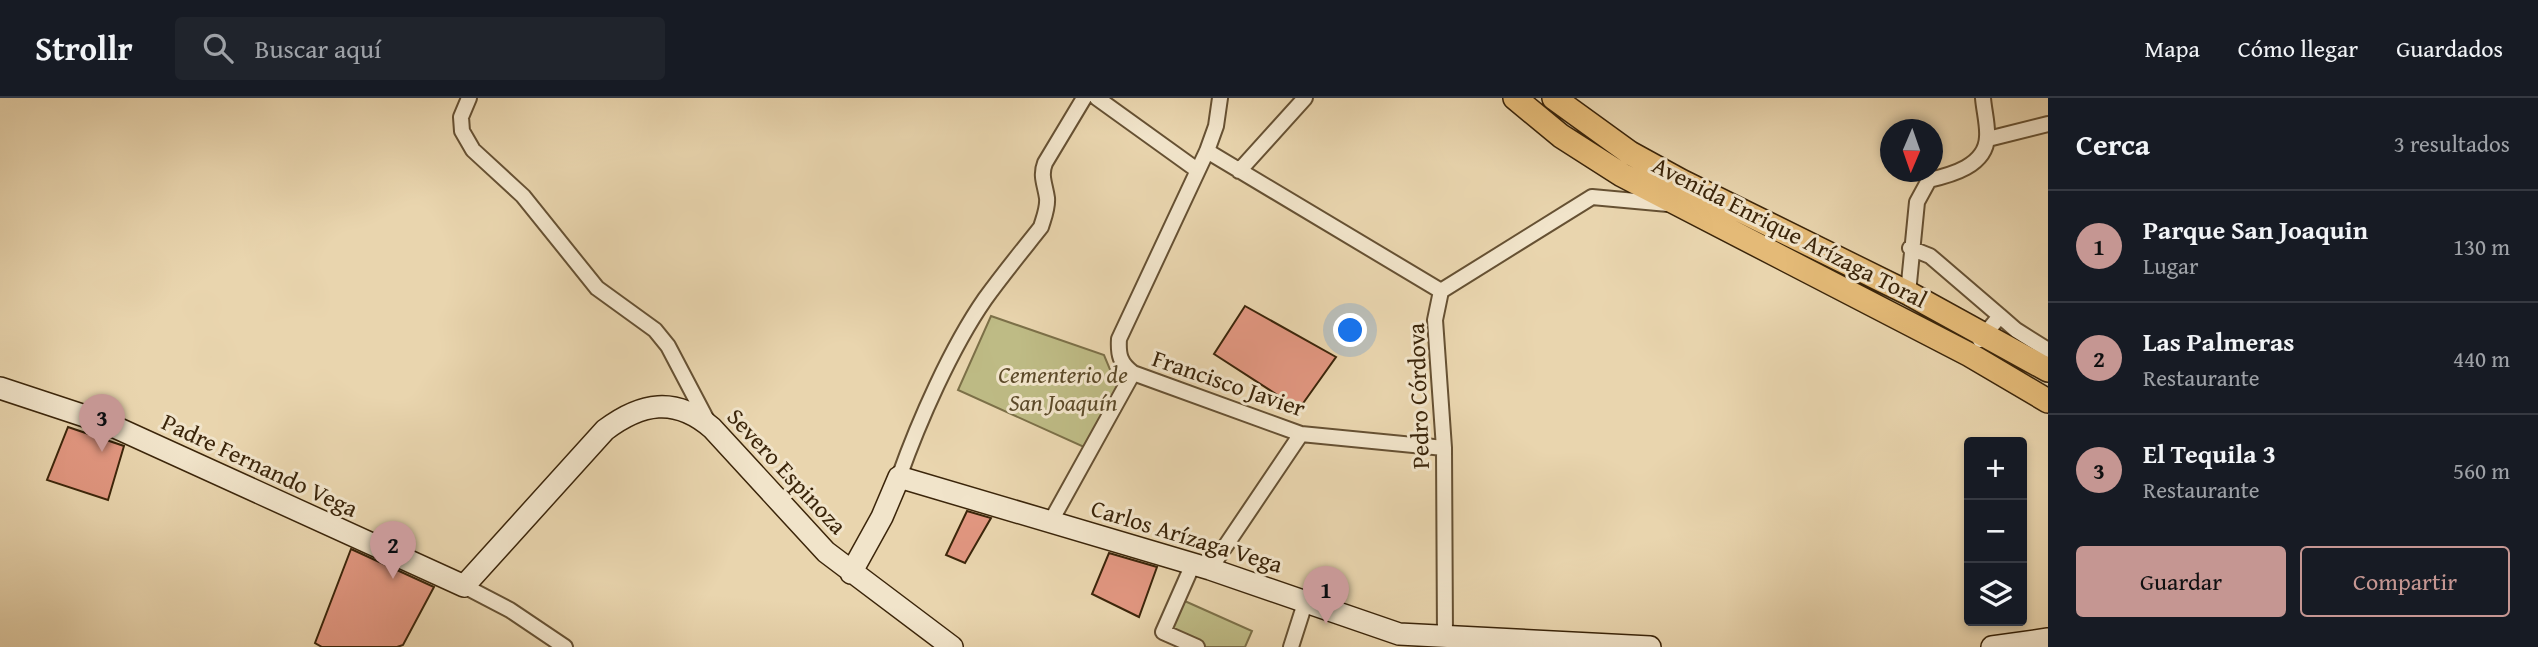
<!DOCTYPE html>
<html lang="es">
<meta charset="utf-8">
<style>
:root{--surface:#171b24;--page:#20242c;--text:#f1f3f6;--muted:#9ea1a6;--line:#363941;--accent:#c59692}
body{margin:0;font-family:"Gentium Book Plus",serif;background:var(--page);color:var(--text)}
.controls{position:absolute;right:21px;bottom:21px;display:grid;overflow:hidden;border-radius:7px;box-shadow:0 4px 10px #0003}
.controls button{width:63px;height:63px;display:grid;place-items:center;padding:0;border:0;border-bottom:2px solid var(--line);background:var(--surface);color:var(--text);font:35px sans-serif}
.compass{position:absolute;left:1880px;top:21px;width:63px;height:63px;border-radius:50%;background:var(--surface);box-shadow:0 4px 10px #0003;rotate:182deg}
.you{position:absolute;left:1351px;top:233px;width:24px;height:24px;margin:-18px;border:5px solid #fff;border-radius:50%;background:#1a73e8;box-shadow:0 0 0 10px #1a73e833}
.badge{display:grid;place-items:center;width:46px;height:46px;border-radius:50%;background:var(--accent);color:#111;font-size:23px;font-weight:700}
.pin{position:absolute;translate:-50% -58px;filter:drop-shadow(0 2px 4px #0008)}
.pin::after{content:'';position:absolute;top:37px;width:24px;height:21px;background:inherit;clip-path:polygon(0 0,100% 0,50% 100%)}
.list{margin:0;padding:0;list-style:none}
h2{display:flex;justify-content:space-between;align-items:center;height:91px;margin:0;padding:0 28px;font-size:30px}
h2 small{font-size:23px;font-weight:400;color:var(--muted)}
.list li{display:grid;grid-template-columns:46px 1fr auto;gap:21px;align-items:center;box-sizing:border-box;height:112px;padding:0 28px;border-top:2px solid var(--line)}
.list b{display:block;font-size:26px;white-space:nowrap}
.list p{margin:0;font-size:23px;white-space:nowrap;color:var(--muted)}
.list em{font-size:23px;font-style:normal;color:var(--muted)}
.actions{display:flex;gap:14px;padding:21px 28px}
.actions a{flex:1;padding:16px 0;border:2px solid var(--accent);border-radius:7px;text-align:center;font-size:24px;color:var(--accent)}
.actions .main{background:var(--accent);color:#111}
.icon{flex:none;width:38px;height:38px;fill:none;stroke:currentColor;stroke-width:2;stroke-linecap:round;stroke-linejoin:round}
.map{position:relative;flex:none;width:2048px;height:549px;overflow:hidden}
header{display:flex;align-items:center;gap:42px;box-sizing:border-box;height:98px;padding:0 35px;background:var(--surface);border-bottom:2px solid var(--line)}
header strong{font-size:33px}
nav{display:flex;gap:38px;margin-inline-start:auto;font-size:24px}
.search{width:490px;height:63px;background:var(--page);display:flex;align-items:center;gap:18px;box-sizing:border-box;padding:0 24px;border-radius:7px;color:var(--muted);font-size:26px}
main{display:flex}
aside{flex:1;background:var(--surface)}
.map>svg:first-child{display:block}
</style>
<header>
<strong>Strollr</strong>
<div class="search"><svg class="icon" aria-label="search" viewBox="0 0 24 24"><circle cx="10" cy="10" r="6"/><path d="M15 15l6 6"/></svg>Buscar aquí</div>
<nav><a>Mapa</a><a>Cómo llegar</a><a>Guardados</a></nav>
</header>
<main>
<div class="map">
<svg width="2048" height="549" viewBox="0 0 2048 549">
<rect width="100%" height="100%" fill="#e9d5ae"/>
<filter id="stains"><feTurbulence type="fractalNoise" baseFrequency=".00286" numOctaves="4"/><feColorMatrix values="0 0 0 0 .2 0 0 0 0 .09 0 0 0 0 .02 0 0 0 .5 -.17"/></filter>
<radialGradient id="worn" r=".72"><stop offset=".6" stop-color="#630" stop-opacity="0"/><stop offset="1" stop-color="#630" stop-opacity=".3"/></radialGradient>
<path fill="#bebb85" stroke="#7c7048" stroke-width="2" d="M991,218l113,39 7,17 12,10 -39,65 -126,-57z
M1178,500l74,33 -7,16h-46l-34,-14z"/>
<path fill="#e29781" stroke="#3b250a" stroke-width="2" d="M1245,208l91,51 -37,52 -85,-55z
M68,329l56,19 -16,54 -61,-20z
M967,413l24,7 -26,45 -19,-8z
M351,451l83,38 -31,58 -6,2h-75l-7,-4z
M1109,455l48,14 -18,50 -47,-23z"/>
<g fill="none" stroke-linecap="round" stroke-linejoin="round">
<defs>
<path id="street" d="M469,0l-8,19 1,14 11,19 50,46 74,92 58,42 13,16 41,78
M1097,0l100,72
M1220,0l-4,28 -9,25 -88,188c-1,16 1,24 14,34l168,61 143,14
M1988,41l60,-15
M1207,53l234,140
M1239,73l66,-73
M1910,150l20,8 70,60
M1908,195l9,-91 12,-22c22,-5 57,-14 58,-43 1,-12 -3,-26 -4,-39
M1980,242l20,-24 16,14 32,20
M899,379c20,-56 52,-129 86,-178 18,-25 37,-48 56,-72 3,-10 7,-19 6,-29 -2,-14 -7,-22 -2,-35l39,-65
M1051,423l82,-148
M1193,466l-30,68 34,15
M1210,471l91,-135
M464,488l46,24 55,37
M1445,538l-1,-188 -9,-128 6,-29 151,-94 76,7
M1291,549l15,-47"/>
<path id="secondary" d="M0,290l106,35 358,163 141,-156c36,-27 70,-34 107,-2l114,124 126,95
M851,475l31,-56 17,-40 311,92 189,65 251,13
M1992,549l56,-8"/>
<path id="primary" d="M1515,0l46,38 61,39 348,180 78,46
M1554,0l76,55 51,28 227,112 140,77"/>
</defs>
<use href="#street" stroke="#665133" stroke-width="18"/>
<use href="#secondary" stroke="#3b250a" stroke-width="24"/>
<use href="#primary" stroke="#3b250a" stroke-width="26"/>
<use href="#street" stroke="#f1e4ca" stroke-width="14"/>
<use href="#secondary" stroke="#f1e4ca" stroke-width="21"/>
<use href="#primary" stroke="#e4ba77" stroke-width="23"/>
</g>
<g text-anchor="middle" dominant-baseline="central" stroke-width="6" stroke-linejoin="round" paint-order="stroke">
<g font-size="24" fill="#3b250a" stroke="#f1e4ca">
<text transform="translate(1790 134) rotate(27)">Avenida Enrique Arízaga Toral</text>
<text transform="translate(1229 285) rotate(19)">Francisco Javier</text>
<text transform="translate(1418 298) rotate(-92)">Pedro Córdova</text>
<text transform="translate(260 367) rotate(25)">Padre Fernando Vega</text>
<text transform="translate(787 373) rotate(47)">Severo Espinoza</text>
<text transform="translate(1187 438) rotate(17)">Carlos Arízaga Vega</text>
</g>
<g font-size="24" font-style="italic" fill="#5c4a29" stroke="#f1e4ca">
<text x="1063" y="276">Cementerio de<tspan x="1063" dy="28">San Joaquín</tspan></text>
</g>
</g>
<rect width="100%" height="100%" filter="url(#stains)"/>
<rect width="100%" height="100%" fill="url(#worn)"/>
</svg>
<div class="controls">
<button>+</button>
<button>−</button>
<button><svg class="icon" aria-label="layers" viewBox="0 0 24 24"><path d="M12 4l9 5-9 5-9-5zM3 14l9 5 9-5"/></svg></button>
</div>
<svg class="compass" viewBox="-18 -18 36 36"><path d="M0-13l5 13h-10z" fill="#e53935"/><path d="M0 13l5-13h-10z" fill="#9ea1a6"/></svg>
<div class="you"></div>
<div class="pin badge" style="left:1326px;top:526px">1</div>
<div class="pin badge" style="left:393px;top:481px">2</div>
<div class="pin badge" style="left:102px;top:354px">3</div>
</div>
<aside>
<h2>Cerca<small>3 resultados</small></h2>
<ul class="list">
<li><span class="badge">1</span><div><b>Parque San Joaquin</b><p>Lugar</p></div><em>130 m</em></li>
<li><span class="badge">2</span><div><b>Las Palmeras</b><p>Restaurante</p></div><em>440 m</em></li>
<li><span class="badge">3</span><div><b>El Tequila 3</b><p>Restaurante</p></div><em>560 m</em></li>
</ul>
<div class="actions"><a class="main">Guardar</a><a>Compartir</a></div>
</aside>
</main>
